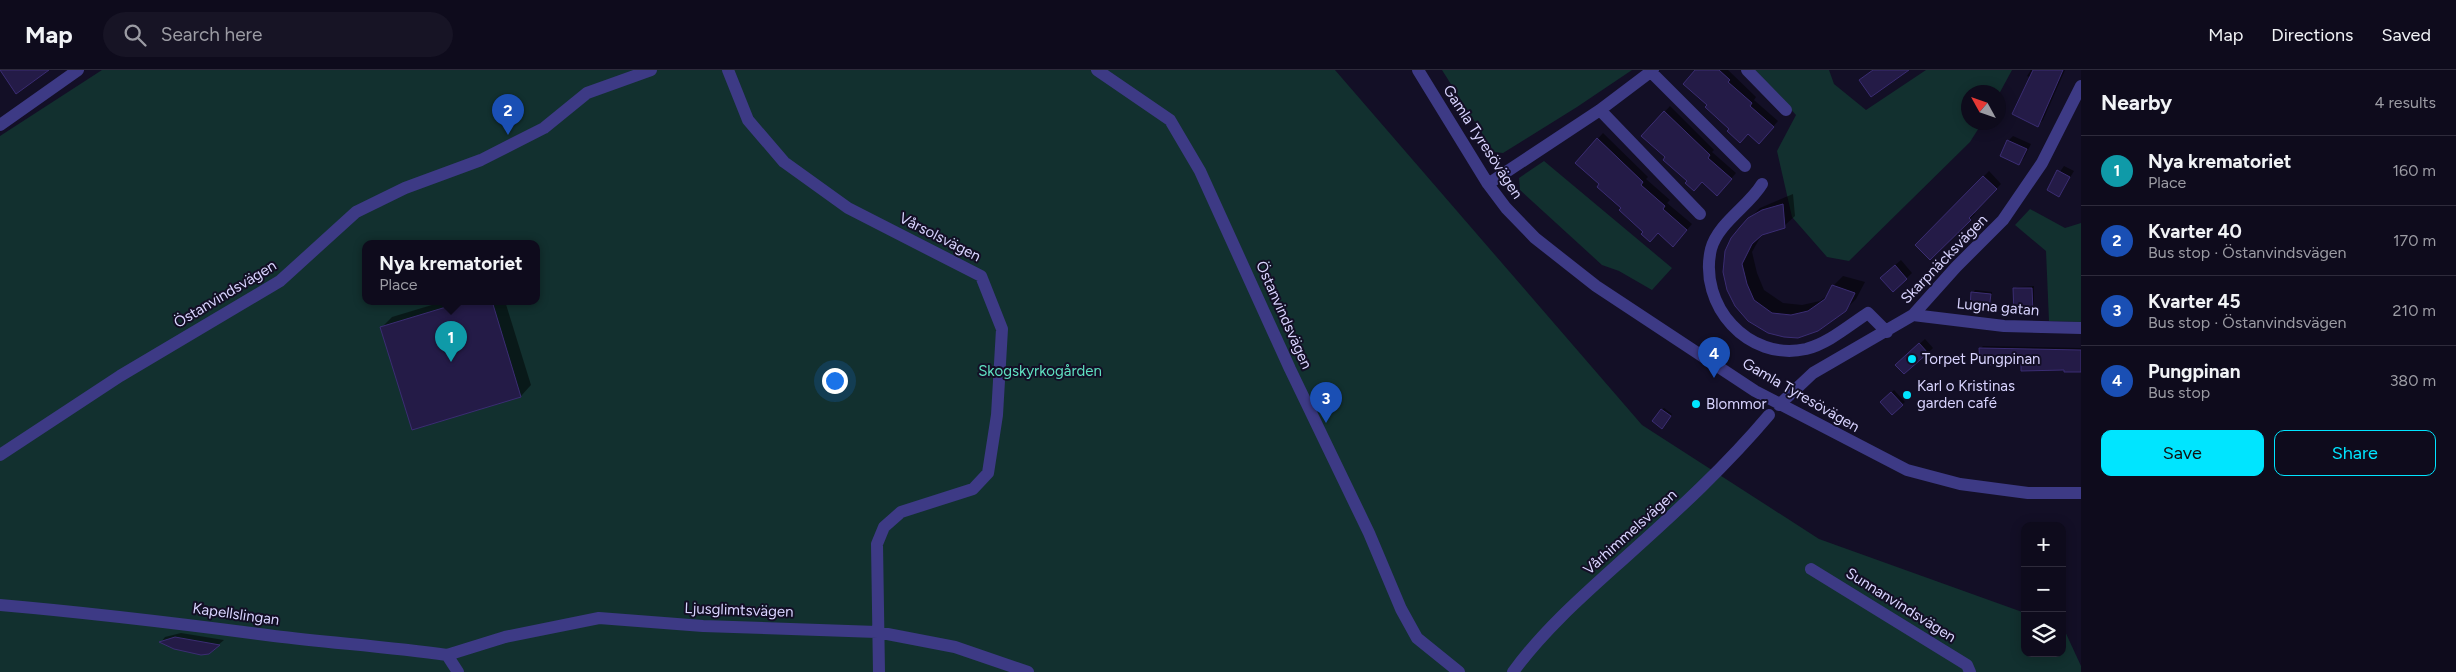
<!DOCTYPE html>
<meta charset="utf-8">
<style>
:root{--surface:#0e0b1c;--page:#171425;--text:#f1f3f6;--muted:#9b9ba3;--line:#2e2b3b;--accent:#00e5ff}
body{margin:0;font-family:Figtree,sans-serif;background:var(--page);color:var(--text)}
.controls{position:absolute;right:15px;bottom:15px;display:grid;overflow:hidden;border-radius:10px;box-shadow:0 2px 12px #0003}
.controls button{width:45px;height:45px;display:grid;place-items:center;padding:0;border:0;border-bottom:1px solid var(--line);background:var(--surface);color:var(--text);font:25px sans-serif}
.compass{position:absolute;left:1961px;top:15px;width:45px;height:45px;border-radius:50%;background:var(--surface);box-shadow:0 2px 12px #0003;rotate:310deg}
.you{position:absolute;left:834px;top:310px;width:18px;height:18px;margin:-12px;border:4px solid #fff;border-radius:50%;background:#1a73e8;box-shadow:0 0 0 8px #1a73e833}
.badge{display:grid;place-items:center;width:32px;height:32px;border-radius:50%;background:var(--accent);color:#fff;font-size:16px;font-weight:700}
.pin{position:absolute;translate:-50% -41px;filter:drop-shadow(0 1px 2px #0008)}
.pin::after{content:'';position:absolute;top:26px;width:18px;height:15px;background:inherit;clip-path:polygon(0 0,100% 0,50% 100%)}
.popup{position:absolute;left:362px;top:170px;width:178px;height:65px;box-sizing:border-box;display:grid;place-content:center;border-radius:10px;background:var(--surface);filter:drop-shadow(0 1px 4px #0005);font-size:16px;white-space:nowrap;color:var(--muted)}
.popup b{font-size:19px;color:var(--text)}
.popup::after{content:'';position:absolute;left:50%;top:100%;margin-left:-10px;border:10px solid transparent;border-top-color:var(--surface)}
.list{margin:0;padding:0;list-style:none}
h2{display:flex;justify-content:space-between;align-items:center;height:65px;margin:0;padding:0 20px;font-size:21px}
h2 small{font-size:16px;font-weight:400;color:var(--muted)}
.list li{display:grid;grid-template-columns:32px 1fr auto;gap:15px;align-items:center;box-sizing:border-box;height:70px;padding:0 20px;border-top:1px solid var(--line)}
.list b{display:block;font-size:19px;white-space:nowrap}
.list p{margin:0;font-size:16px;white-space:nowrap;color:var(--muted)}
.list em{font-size:16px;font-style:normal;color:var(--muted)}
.actions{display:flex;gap:10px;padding:15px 20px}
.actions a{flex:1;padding:11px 0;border:1px solid var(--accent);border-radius:10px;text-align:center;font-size:18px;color:var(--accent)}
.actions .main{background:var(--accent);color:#111}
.icon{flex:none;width:28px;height:28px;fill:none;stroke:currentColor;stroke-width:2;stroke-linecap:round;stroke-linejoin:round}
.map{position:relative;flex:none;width:2081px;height:602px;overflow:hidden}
header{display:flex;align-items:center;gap:30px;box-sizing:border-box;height:70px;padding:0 25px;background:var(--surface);border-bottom:1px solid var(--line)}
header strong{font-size:24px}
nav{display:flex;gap:28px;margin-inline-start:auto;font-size:18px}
.search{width:350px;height:45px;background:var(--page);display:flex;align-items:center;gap:12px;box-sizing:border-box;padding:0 18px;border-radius:28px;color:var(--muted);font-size:19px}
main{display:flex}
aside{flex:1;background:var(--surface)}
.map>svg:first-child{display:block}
</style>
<header>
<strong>Map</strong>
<div class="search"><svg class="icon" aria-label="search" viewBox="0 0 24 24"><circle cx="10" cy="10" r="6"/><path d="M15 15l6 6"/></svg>Search here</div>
<nav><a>Map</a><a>Directions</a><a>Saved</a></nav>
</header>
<main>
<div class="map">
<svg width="2081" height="602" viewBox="0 0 2081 602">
<rect width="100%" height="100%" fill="#130f26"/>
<path fill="#12302f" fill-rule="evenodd" d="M102,0h1233l307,355 177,114 206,74v40h37l1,-26 18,39v6h-2081v-536zM366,173h170v58h-170z
M1442,0h190l-55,37 -74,46 -9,-1z
M1755,0h74l5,14 32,26 60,-40h86l-13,24 -31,-2v30l14,1 -12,19 -121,119 -22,-4 -35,-40 -15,-66 19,-36z
M1544,91l128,107 -20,22 -33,-19 -17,-6 -82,-75 -1,-12z
M2030,139l35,19 16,-5v99l-32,-1 -3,-70 -31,-26z"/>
<path fill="#0007" d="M1697,0h31l28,27 -2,3 24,21 -14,16 -33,-8 -22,-24z
M2031,0h34l-22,50 -5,5 -7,-47 -4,-2z
M1670,36l44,44 -2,2 24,21 -14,16 -20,-8h-13l-46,-45z
M1603,63l45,44 -2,2 24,21 -3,3 25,21 -14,16 -20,-8h-13l-45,-48 -24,-21z
M2013,66l18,8 -7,14 -5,5 -11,-22z
M2064,96l10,5 -15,24 -11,-6z
M1989,101l12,13 -28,28 2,2 -45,44 -13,-13z
M1793,124l2,22 -11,10 -22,8 -10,18 5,21 7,17 19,13 19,2 18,-4 8,-6 5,-9 10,-10 22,6 -9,17 -11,11 -47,26 -70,-46 21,-71 11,-11z
M1901,190l11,13 -19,18 -7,-18z
M2034,216v23l-2,2 -17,-22 2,-2z
M1975,220l17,2 -3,16 -16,-15z
M445,231h60l26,84 -10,11 -108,33 -31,-102 10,-10z
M1925,269l8,9 -5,5 -26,7z
M1983,276l98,2v23l-58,-2 -1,-6 -41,-15z
M1894,320l11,12 -13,11 -10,-11z
M1664,338l8,6 -8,11 -2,-15z
M181,563l43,7 -15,13 -48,-11 4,-5z"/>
<path fill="#241b47" stroke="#3b2d73" d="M0,0h49l-33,24z
M1695,0h24l11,10 -2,2 24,21 -2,3 24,21 -15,17 -11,-10 -8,9 -13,-12 2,-2 -24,-22 2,-2 -24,-21z
M1873,0h36l-38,27 -12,-17z
M2033,0h30l-25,57 -26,-13z
M1664,41l46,44 -2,3 24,21 -15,17 -15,-14 -8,9 -9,-8 2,-2 -24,-21 2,-3 -24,-21z
M1597,68l46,44 -2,3 24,21 -2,3 24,21 -14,17 -15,-14 -8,9 -9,-8 2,-2 -24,-22 2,-2 -24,-21 2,-3 -24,-21z
M2007,70l20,9 -8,16 -19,-9z
M2057,100l13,7 -11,20 -12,-7z
M1983,106l14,13 -28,29 2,2 -41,40 -15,-15z
M1783,134l2,24 -23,7 -10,9 -10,20 5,20 7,16 18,13 19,2 17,-4 17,-12 7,-14 23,8 -9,18 -28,20 -20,7 -14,-1 -16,-4 -20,-12 -13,-15 -8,-16 -4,-18 2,-21 6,-13 9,-11 8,-9 14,-8z
M1895,195l12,14 -14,13 -13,-14z
M2013,218h19l1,24 -19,1z
M1971,222l20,2 -2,15 -19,-2z
M466,231h26l29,96 -109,33 -32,-103z
M1919,273l9,10 -24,21 -9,-9z
M1979,278l102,2v22h-17v-2l-43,1v-7l-41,1z
M1891,322l12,13 -11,10 -12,-13z
M1661,339l10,7 -9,13 -10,-8z
M175,567l45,8 -11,9 -8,1 -27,-6 -15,-7z"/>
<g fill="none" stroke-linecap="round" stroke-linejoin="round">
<path stroke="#3d3a85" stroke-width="12" d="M728,0l20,50 36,42 64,46 133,68 21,53 -5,86 -9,58 -15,16 -72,23 -17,15 -7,17 2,128
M1097,0l73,50 30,51 90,198 79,164 32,76 16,29 42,34
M1418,0l70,114 18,24 29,30 61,48 159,105 152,79 53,14 68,9h53
M1747,0l39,40
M1651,2l94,94
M1600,40l100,104
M0,55l78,-55
M1488,114l112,-74 53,-40
M1762,114c-13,22 -44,39 -51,65 -13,56 37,113 95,100 23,-6 42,-23 62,-36l19,19
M1913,245l91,11 77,2
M1779,335l34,-32 100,-58 43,-48 47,-47 39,-57 39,-77
M0,385l120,-79 160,-95 76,-69 49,-24 76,-28 63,-32 43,-35 64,-23
M1811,499l156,96 3,7
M0,535c92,8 183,19 274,31 58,7 116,11 173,19l11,17
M447,585l58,-18 94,-19 104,8 174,6 78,15 73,25
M1513,602c32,-44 74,-80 115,-117 49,-44 98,-89 141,-140"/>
</g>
<g fill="#00e5ff" stroke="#130f26" stroke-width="2">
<circle cx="1912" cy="289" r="5"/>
<circle cx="1907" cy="325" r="5"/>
<circle cx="1696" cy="334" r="5"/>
</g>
<g text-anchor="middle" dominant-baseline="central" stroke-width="4" stroke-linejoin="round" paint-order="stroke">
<g font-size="15" fill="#d9d4ff" stroke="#130f26">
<text transform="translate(1483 72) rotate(57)">Gamla Tyresövägen</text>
<text transform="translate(940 167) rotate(27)">Vårsolsvägen</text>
<text transform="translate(1944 189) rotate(-46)">Skarpnäcksvägen</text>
<text transform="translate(225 224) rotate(-31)">Östanvindsvägen</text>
<text transform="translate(1998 237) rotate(5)">Lugna gatan</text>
<text transform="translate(1284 245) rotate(66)">Östanvindsvägen</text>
<text transform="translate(1801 325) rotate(30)">Gamla Tyresövägen</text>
<text transform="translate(1630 462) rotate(-42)">Vårhimmelsvägen</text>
<text transform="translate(1901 535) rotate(32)">Sunnanvindsvägen</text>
<text transform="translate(739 540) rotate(2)">Ljusglimtsvägen</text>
<text transform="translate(236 544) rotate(8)">Kapellslingan</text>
</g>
<g font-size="15" fill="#d9d4ff" stroke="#130f26" text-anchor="start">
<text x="1922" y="289">Torpet Pungpinan</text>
<text x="1917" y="316">Karl o Kristinas<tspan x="1917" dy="17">garden café</tspan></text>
<text x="1706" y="334">Blommor</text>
</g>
<g font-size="15" fill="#5fe0c0" stroke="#130f26">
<text x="1040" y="301">Skogskyrkogården</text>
</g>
</g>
</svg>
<div class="controls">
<button>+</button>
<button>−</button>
<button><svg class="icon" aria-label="layers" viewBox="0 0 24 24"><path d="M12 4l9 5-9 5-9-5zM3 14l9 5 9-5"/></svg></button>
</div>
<svg class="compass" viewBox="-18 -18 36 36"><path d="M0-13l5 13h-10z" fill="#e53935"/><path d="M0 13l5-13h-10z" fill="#9b9ba3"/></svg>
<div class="you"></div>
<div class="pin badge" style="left:451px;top:292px;background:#0f9aa8">1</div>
<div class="popup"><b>Nya krematoriet</b>Place</div>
<div class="pin badge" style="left:508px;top:65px;background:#1a4fb4">2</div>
<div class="pin badge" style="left:1326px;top:353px;background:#1a4fb4">3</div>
<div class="pin badge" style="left:1714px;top:308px;background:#1a4fb4">4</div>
</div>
<aside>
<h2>Nearby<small>4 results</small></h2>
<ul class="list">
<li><span class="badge" style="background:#0f9aa8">1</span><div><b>Nya krematoriet</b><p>Place</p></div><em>160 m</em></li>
<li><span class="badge" style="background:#1a4fb4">2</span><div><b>Kvarter 40</b><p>Bus stop · Östanvindsvägen</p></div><em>170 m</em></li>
<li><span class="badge" style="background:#1a4fb4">3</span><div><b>Kvarter 45</b><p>Bus stop · Östanvindsvägen</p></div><em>210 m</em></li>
<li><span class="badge" style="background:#1a4fb4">4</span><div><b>Pungpinan</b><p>Bus stop</p></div><em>380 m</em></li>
</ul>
<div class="actions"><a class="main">Save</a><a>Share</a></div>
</aside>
</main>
